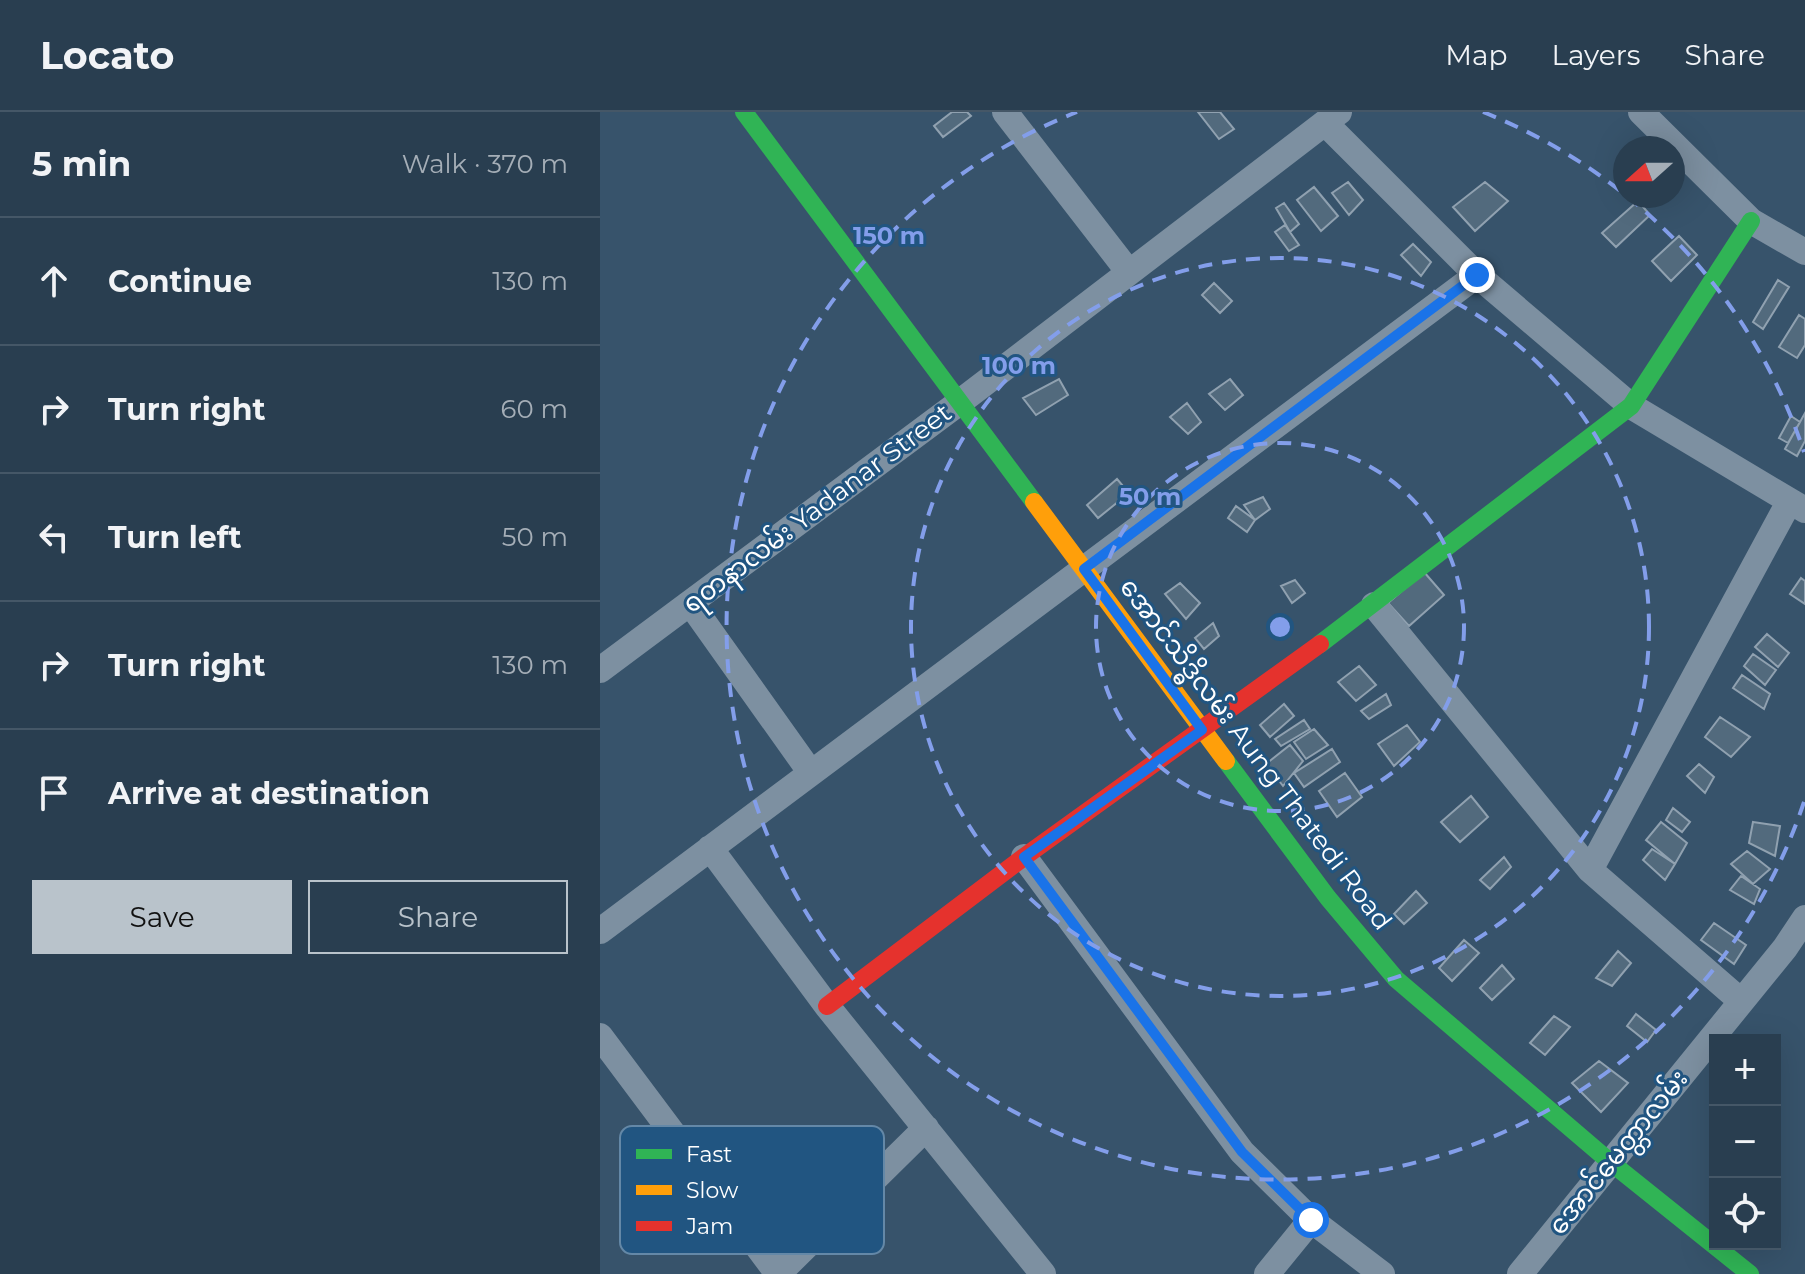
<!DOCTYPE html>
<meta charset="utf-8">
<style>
:root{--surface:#293e50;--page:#314557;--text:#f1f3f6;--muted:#a5aeb7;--line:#455767;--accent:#b9c3cb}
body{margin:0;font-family:Montserrat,"Noto Sans Myanmar",sans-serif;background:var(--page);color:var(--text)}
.controls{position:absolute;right:24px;bottom:24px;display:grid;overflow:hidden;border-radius:0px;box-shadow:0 8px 32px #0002}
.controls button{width:72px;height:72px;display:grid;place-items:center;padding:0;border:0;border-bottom:2px solid var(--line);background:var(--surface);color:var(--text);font:40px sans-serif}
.compass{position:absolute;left:1013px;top:24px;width:72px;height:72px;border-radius:50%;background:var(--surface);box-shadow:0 8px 32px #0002;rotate:249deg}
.stop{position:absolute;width:24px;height:24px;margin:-18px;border:6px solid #1a73e8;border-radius:50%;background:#fff}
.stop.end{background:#1a73e8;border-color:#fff;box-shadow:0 2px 8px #0008}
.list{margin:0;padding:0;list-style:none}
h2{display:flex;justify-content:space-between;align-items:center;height:104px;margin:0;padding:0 32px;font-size:34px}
h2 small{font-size:26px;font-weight:400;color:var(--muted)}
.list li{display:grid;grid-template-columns:52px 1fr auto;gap:24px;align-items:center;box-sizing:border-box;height:128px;padding:0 32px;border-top:2px solid var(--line)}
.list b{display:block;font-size:30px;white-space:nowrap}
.list em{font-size:26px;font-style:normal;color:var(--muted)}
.actions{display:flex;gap:16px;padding:24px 32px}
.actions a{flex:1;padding:18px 0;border:2px solid var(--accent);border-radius:0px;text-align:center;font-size:28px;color:var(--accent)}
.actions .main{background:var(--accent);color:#111}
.icon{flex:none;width:44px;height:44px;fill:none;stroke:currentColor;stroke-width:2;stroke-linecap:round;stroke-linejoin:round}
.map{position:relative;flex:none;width:1205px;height:1162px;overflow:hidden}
header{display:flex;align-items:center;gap:48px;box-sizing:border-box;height:112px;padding:0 40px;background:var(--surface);border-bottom:2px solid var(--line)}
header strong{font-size:38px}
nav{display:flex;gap:44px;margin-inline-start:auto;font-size:28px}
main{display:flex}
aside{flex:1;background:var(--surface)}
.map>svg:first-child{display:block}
</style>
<header>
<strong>Locato</strong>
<nav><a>Map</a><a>Layers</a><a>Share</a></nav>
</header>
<main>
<aside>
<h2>5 min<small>Walk · 370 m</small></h2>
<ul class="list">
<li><svg class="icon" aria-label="ahead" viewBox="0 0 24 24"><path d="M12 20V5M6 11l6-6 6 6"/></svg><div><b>Continue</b></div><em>130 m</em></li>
<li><svg class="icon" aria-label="right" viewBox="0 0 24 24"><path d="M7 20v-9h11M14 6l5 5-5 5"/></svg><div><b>Turn right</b></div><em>60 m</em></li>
<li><svg class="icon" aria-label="left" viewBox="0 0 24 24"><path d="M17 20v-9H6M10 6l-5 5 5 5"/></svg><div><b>Turn left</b></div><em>50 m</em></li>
<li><svg class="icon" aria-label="right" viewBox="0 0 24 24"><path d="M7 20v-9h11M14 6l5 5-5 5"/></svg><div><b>Turn right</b></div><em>130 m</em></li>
<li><svg class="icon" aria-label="arrive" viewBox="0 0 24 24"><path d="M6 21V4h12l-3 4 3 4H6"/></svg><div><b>Arrive at destination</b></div></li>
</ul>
<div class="actions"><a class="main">Save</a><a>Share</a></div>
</aside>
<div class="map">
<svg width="1205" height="1162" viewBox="0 0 1205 1162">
<rect width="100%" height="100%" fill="#37536b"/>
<path fill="#526a7d" stroke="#90a1b0" stroke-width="2" d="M352,0h15l4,4 -28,21 -9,-11z
M598,0h22l14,17 -15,10z
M748,70l15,18 -14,15 -17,-22z
M885,70l23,19 -33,30 -22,-24z
M714,75l24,29 -17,15 -24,-31z
M1038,89l12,14 -34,32 -14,-14z
M684,91l15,21 -9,8 -14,-24z
M685,113l14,20 -10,6 -14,-19z
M1079,124l18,19 -26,26 -19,-20z
M813,132l18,18 -10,14 -20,-21z
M1178,168l11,7 -26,42 -10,-7z
M614,171l18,18 -12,12 -18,-18z
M1199,203l6,4v26l-8,13 -18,-11z
M459,267l9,16 -32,20 -13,-17z
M630,267l13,16 -18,15 -16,-16z
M587,291l14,19 -13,12 -18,-17z
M1205,301v28l-8,15 -12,-7z
M1191,304l9,6 -12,21 -9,-5z
M517,367l12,14 -31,25 -11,-13z
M663,385l7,12 -15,11 -11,-15z
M636,394l19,14 -8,12 -19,-14z
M824,460l20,23 -35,31 -21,-23z
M1201,466l4,3v23l-15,-10z
M695,468l10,13 -13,10 -11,-17z
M580,471l20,20 -14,16 -21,-25z
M613,511l6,13 -15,13 -9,-11z
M1167,522l22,19 -11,14 -23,-20z
M1153,542l23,16 -11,15 -21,-19z
M759,554l17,19 -20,16 -18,-19z
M1142,563l28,19 -6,15 -31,-21z
M786,582l5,11 -22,14 -8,-8z
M684,592l10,12 -24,21 -10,-12z
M1120,605l30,20 -19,20 -26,-20z
M704,608l6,9 -29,17 -6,-7z
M807,613l13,17 -26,24 -16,-22z
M714,617l14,16 -22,14 -12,-17z
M690,633l13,16 -20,25 -17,-22z
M732,637l8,13 -36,25 -10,-14z
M1099,652l15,13 -9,16 -18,-17z
M745,661l17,24 -25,20 -18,-26z
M871,684l17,21 -28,25 -19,-20z
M1073,696l17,14 -8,10 -16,-12z
M1061,710l26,21 -12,21 -29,-24z
M1153,710l27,4 -5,30 -26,-13z
M1052,737l23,15 -10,16 -22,-20z
M1147,739l23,18 -17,15 -22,-20z
M904,745l7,10 -21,22 -10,-9z
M1141,764l19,13 -6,15 -24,-14z
M816,779l11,12 -23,21 -10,-10z
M1114,811l32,22 -12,19 -33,-24z
M864,828l15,13 -27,28 -13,-13z
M1018,839l13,12 -19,23 -16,-8z
M902,853l12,14 -22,21 -12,-12z
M1036,902l20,16 -9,12 -20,-16z
M954,904l16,11 -25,28 -15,-12z
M999,949l29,22 -27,29 -29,-29z"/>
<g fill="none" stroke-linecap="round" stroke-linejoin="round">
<path stroke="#7d90a1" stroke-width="26" d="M405,0l123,159
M1041,0l110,109 54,31
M725,11l152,152 154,131 174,104
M90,491l121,170
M774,493l216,265 151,131
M0,558l360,-268 379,-290
M110,736l117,158 216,268
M424,745l218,295 69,68 71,54
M990,758l199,-368
M0,819l877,-656
M0,924l178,238
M178,1162l148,-146
M667,1162l44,-54
M920,1162l265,-326 20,-30"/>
<path stroke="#30b455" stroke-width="18" d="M144,0l290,390
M720,532l311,-238 120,-185
M626,649l102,137 68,81 213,182 141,113"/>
<path stroke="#ff9f0a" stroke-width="18" d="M434,390l192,259"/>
<path stroke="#e5322d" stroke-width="18" d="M227,894l197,-149 296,-213"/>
</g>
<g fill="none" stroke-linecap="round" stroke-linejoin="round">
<path stroke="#1a73e8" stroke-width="10" d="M711,1108l-69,-68 -218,-295 178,-127 -118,-161 393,-294"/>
</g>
<g fill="none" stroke="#839eea" stroke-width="4" stroke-dasharray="14 10">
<circle cx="680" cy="515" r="184"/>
<circle cx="680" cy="515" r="369"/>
<path d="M1204 690A553 553 0 1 1 477 0M883 0A553 553 0 0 1 1204 340"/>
</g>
<g text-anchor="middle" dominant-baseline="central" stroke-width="6" stroke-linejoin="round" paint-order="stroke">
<g font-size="26" fill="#fff" stroke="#215581">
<text transform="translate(217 396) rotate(-37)">ရတနာလမ်း Yadanar Street</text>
<text transform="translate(656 642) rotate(53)">အောင်သိဒ္ဓိလမ်း Aung Thatedi Road</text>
<text transform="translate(1018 1040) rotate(-51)">အောင်မေတ္တာလမ်း</text>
</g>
</g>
<rect x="20" y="1014" width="264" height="128" rx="12" fill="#215581" stroke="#6488a7" stroke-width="2"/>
<rect x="36" y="1037" width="36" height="10" fill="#30b455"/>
<rect x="36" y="1073" width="36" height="10" fill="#ff9f0a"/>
<rect x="36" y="1109" width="36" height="10" fill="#e5322d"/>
<g font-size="22" fill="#fff">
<text x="86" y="1050">Fast</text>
<text x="86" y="1086">Slow</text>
<text x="86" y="1122">Jam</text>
</g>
<circle cx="680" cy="515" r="12" fill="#839eea" stroke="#215581" stroke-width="4"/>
<g font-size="24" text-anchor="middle" font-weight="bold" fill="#839eea" stroke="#215581" stroke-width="6" stroke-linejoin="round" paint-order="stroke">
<text x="289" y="132">150 m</text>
<text x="419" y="262">100 m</text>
<text x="550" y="393">50 m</text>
</g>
</svg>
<div class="controls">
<button>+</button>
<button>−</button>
<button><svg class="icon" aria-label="locate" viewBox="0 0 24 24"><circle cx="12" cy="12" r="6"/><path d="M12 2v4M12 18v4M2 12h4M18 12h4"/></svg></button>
</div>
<svg class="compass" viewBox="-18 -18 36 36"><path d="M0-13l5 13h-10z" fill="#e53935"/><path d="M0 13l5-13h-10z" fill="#a5aeb7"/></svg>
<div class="stop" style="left:711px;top:1108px"></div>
<div class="stop end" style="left:877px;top:163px"></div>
</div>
</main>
